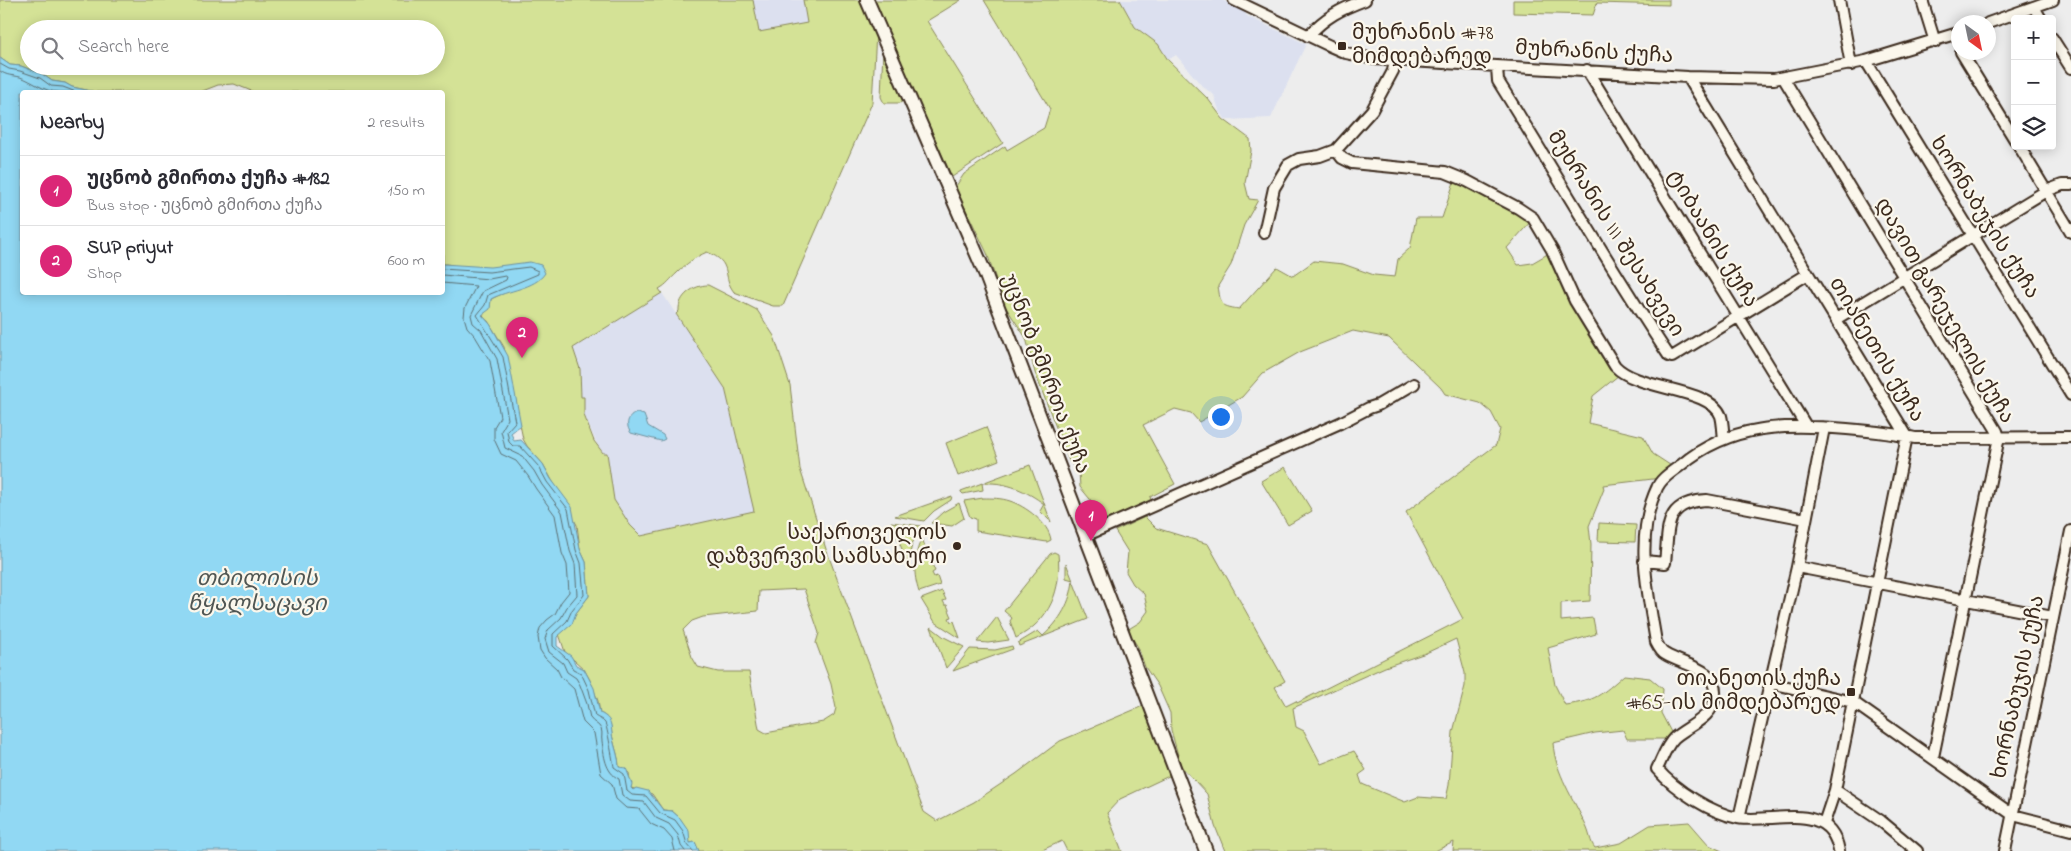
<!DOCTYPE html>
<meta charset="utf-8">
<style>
:root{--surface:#fff;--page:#f7f7f7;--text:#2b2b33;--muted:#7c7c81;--line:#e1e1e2;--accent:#db2777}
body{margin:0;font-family:"Indie Flower","Noto Sans Georgian",sans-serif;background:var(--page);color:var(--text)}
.controls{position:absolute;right:15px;top:15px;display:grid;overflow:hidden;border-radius:5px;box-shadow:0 2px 12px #0003}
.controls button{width:45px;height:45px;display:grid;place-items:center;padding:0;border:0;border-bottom:1px solid var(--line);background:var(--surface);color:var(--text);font:25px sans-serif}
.compass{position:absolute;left:1951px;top:15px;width:45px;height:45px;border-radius:50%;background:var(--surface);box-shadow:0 2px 12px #0003;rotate:147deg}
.you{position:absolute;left:1220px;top:416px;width:18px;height:18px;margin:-12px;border:4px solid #fff;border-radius:50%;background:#1a73e8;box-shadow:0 0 0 8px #1a73e833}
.badge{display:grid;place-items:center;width:32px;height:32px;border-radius:50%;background:var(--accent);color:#fff;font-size:16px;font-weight:700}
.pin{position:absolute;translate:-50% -41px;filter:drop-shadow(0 1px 2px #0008)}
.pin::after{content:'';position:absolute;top:26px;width:18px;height:15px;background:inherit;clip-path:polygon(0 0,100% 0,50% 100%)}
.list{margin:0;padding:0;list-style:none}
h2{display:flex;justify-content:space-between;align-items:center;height:65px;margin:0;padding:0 20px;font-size:21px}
h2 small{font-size:16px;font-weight:400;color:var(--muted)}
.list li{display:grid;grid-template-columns:32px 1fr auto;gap:15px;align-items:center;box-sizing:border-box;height:70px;padding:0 20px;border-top:1px solid var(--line)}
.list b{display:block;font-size:19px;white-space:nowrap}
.list p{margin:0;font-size:16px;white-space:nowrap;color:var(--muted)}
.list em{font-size:16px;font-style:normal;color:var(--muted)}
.icon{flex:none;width:28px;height:28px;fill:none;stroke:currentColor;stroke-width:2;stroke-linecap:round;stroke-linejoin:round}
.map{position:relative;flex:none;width:2071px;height:851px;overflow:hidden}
.search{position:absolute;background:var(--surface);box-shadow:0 2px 12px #0003;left:20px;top:20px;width:425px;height:55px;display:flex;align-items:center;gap:12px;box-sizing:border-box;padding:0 18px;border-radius:28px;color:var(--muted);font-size:19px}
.panel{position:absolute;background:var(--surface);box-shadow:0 2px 12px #0003;left:20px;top:90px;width:425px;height:205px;border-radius:5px}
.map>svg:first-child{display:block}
</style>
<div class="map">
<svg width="2071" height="851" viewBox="0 0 2071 851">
<rect width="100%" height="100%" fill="#ededed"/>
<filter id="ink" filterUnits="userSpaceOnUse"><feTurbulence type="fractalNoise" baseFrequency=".02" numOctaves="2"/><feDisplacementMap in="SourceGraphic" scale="10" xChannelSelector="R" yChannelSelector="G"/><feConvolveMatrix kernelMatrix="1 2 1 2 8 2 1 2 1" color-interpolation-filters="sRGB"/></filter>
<g filter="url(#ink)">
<path fill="#dce0ef" d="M753,0h50l4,23 -48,9z
M1120,0h102l22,11 3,5 59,28 -35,74 -45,2 -7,-10 -5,-15 -12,-9 -26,-31 -8,5 -10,-16 -23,-17z
M662,293l63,95 30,123 -114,25 -11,-11 -16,-25 -7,-47h-4l-5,-7 -14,-31v-15l-3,-3 -1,-28 -7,-21z"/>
<path fill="#d4e296" stroke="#88865a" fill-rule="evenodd" d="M0,0h753l6,32 48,-9 -4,-23h57l16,33 -4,70 -89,203h-10l-39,-14c-13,-17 0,-29 -27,-40 -12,5 -21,12 -30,21 -7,6 -9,11 -18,16l3,4 -89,55 7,21 1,28h3v18l10,26 9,12h4l7,47 16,25 11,11 113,-25 -29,-123 -49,-74 3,-3c-1,-15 15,-26 29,-26l49,25 17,26 16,49 10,84 26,80 98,263 13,9 37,-19 42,-28 44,-33 83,-35 28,69 -51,24 -13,14 15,38h-55l-5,-10 -22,10h-341l-4,-9 -5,1 -10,-25 -8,-7 -9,-1 -11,-16 -21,-6 -2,-15 -10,-6c0,-9 -4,-19 -6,-28 -3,-12 0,-20 -13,-26l-2,-12 -8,-21 -6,-11 -19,-17 -6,-18 13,-10 4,-11 13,-17 -3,-34 -6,-13 -3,-24 -34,-61 -16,-18 -4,-7 -19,-92 -16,-26 -5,-4 2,-6 5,-4 1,-8 13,-6 -56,-29h-5l-1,-172h-188l-20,-8 -16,1 -18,7h-104l-24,-5 -7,-4 -13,-2 -10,-7 -21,-8 -11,-1 -10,-7zM29,29h407v37h-407zM804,589l15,44 -3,10 15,41 5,24 -2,7 -11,7 -57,11 -7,-4 -10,-57h-31l-20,-5 -6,-10 -9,-27 9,-9 11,-4 55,-6 1,-20z
M873,0h88l-34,21 76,122 -51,34z
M984,0h136l15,27 23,17 10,16 40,39 15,20 27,20 1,12 -6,32 4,16 9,1 -14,25 -13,40 -13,21c3,18 1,20 21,23l38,-42 16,9 21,-15 29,3 31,11 21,2 3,-18 12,-11 6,-30h26l13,-39 77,41 -25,28 11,17 14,-2 19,-11 68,123 -26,21 -5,27 55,13 10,18 20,13 -12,11 -58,7 1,4 -15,37 2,18 -1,57 -29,2v18l32,-3 3,16 -48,14 7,37 10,20c31,-4 36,-10 59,-30l26,3 13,11 -2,24 12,23 -3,3h-43l-4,-9 -28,3 -42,10c2,30 21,56 33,83 4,8 4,16 9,22l26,-5 29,-18 39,-3 20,23 13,6h-269l1,-9 -19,9h-210l-10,-25 -8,-32 -26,-28 -10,-36 -1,-17 -12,-27 -13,-19 -7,-20 -11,-17 13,-8 8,-11 -4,-17 -11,-10 -7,-12 2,-20 -13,-21 30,-14 11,11 52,16 77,137 -10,6 11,19 10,-5 1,2 166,-84 -57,-107 90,-67 4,-16 -9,-17 -11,-9 -35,-9 -4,-6 -52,-50 -36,-7 -53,21 -37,21 -21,24 -43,25 -8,-9 -16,-4 -32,16 32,59 -25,13 2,5 -44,19 -28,-34 -1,-15 -10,-11 -34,-88 -9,-35 -21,-32 -18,-53 -30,-62 -3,-2 10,-15 41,-28 2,4 37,-22 6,-19zM1456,639l9,34v13l-12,46 -4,53 -3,14 -28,-2 -13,5 -43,-18 -3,-9 7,-5 -12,-19 -33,13 -17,-33 -8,-4 -3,-19 92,-41 41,-14z
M1513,0h156v5l-72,-2 -4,12 -80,-2z
M883,49l22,51 -5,3h-16l-3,-6z
M986,427l13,33 -41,16 -12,-33z
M1030,465l21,57 -11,-11 4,-7c-17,-13 -37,-22 -59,-21h-3l1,7 -20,4 -2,-2v-1z
M1285,467l27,44 -24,14 -27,-44z
M952,496l-1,4 -17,11 -10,10 -29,-5z
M983,498c9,0 18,0 27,3 15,5 39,22 41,39l-4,2 -71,-11v-12l-6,-2 -6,-16z
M959,503l5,15 -12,8 -21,-3 12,-11z
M891,522l30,4 -9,18 -4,20z
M1599,523l37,2 -1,17 -37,-1z
M922,538l6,17 -2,1 2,4 2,-1 5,12 -3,2 2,4 3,-1 3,9 -21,7c-6,-18 -6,-36 3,-54z
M1054,552l4,2c4,36 -8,67 -42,84l-6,-17 2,-3 -8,-7 46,-57z
M1066,563l22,56 -69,27 -1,-3 20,-12 5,5c17,-15 28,-34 30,-56l-7,-2z
M942,591l4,9 -3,1 2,4h2l5,12 -3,1 2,4 3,-1 6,17 -25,-16 -14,-23z
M997,617l12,23 -21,3 -11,-1z
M931,627l13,10 20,10 -18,21z
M1012,646l1,3 -60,22 17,-22 25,1z"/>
<path fill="#91d8f3" stroke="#6f929e" d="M0,58l10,7 11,1 21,8 10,7 13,2 7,4 24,5h-74v200h420l1,-28 47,3 40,-5 11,3 4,8c-10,16 -38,17 -54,26l-1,10 -8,6 8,9 18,32 13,69 -10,8 3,8 7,-1 22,24 8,15 21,28 8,42 6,13 3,34 -13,17 -4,11 -15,13v9l14,10 5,9 8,4 10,19 6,25c14,7 10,13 13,26 2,9 6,19 6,28l7,1 6,16 -1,4 2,2 3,-2 12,3 15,19 9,1 8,7 9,13 1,12 5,-1 4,9h-699z
M637,413l7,2 4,11 15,9 2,4 -4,2 -30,-8c-6,-8 -4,-17 6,-20z"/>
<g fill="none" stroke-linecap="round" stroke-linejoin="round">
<path stroke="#5d7073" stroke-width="1" d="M0,64l9,5 11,2 20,7 11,8 12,1 13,5
M0,71c7,5 12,4 20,6 13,4 24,15 38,15
M442,269l47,3 40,-5 9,4v3l-50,21 -3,10 -8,10 26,42 12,65 -8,9 2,11 4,4h7l19,21 8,15 21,27 8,41 5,13 3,32 -12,15 -5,11 -14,13v12l14,13 6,10 8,4 8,17 6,26c4,3 7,3 10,7 2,3 8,38 9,44l10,7 3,17 5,4 14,1 14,17 15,7 8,11 4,13 6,7
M442,275l47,4 16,-3 2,1 -1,3 -23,11 -12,24 2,8 8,7 16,29 11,60 -7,12 4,17 17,8 12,15 8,14 20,27 8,39 5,13 2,31 -10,12 -6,11 -13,12 -3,9 4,13 14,11 4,9 9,6 4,7 7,19 3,14c3,5 9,6 11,11 2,4 0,8 1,12 2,14 3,31 17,38l3,16 8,6 14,1 12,16 13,6 9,11 3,11 4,5
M442,283l34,3 -11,22 -1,9 3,10 8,9 15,25 10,56 -6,10v12l7,15 15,7 12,15 8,13 19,26 7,38 5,12 2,27 -8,10 -6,12 -8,6 -7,8 -2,9 2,13 5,8 12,11 4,8 13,12 9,33 11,11 7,41 11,10 4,15 10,9 13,1 12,15 13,6 8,9 3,12"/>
<defs>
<path id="minor" d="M1234,0l96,46 16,7 28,6 314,18 86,2 92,-18 92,-28
M1839,0l12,65
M1922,0l13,42
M2034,7l7,12
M1988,23l65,-23
M1308,36c17,-19 33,-27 57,-36
M2052,38l19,30
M1961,52l54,88
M1866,61l205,334
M1497,67l1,14c57,91 111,185 171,275l3,1 136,-83
M1587,70l219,356
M1688,77l219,359 -72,354 -11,33
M1784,79l213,352 2,6 -66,320
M2019,146l52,86
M1336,150l6,8 10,5 93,9 22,9 51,27 15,10 19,32 23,51 40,65c23,25 95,21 106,50 2,7 2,16 3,23
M1264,233l10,-45 14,-23 11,-6 21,-3 16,-6 36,-40 21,-39 2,-11
M1836,319l210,-128 16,-6h9
M1085,536l255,-113 29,-15 9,-3 36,-21
M1644,561l21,2c4,-35 -2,-61 42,-63l99,19
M1797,567l256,50
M1771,683l82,19 160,113 58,15
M1835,790l46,31 36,30
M1739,818l58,-251 27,-139
M1839,851c-9,-52 -66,-27 -101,-33 -27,-5 -63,-28 -81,-49 5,-10 9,-23 17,-31 15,-13 40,-20 41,-43 2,-28 -31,-29 -50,-41 -4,-2 -7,-8 -9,-12 -8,-50 -22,-105 1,-154 4,-10 15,-16 24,-23 50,-42 105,-41 166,-36 23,2 45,4 68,9l156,-1
M2005,851l66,-320"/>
<path id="major" d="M867,0l118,273 221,578"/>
</defs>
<use href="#minor" stroke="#3b2a1e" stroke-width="14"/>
<use href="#major" stroke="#3b2a1e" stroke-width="16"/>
<use href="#minor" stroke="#fbf7ec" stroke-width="10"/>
<use href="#major" stroke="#fbf7ec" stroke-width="12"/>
</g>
</g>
<g fill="#3b2a1e" stroke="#fbf7ec" stroke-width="2">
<rect x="1337" y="41" width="10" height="10" rx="2.5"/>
<circle cx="957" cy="546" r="5"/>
<rect x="1846" y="687" width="10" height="10" rx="2.5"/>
</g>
<g text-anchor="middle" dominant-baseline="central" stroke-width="4.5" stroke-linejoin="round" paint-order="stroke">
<g font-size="21" fill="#3b2a1e" stroke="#fbf7ec" text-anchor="end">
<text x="1352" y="34" text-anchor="start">მუხრანის #78<tspan x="1352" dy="24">მიმდებარედ</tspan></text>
<text x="947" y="534">საქართველოს<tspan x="947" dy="24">დაზვერვის სამსახური</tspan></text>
<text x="1841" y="680">თიანეთის ქუჩა<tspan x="1841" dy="24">#65-ის მიმდებარედ</tspan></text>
</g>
<g font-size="21" fill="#3b2a1e" stroke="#fbf7ec">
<text transform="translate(1594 53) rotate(3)">მუხრანის ქუჩა</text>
<text transform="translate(1984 218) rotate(58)">ხორნაბუჯის ქუჩა</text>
<text transform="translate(1615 234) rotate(58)">მუხრანის III შესახვევი</text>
<text transform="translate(1712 239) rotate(59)">ტიბაანის ქუჩა</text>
<text transform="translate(1944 311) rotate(60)">დავით გარეჯელის ქუჩა</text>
<text transform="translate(1876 350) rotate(59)">თიანეთის ქუჩა</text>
<text transform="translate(1045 374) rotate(69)">უცნობ გმირთა ქუჩა</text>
<text transform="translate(2019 687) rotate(-78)">ხორნაბუჯის ქუჩა</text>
</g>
<g font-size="22" font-style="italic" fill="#505653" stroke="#fbf7ec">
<text x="257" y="580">თბილისის<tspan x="257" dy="25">წყალსაცავი</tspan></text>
</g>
</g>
</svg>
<div class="controls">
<button>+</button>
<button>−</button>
<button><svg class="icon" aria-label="layers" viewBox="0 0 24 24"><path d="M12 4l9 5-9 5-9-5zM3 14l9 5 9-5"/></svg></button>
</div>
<svg class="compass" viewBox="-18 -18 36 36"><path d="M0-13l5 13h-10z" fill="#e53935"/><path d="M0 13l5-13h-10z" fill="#7c7c81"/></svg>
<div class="you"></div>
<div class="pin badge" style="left:1091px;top:541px">1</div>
<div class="pin badge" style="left:522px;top:358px">2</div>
<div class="search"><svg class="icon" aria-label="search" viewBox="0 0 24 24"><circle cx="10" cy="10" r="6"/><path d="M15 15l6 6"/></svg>Search here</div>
<section class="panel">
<h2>Nearby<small>2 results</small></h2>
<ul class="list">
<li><span class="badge">1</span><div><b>უცნობ გმირთა ქუჩა #182</b><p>Bus stop · უცნობ გმირთა ქუჩა</p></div><em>150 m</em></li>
<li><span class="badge">2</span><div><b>SUP priyut</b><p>Shop</p></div><em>600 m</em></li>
</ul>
</section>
</div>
